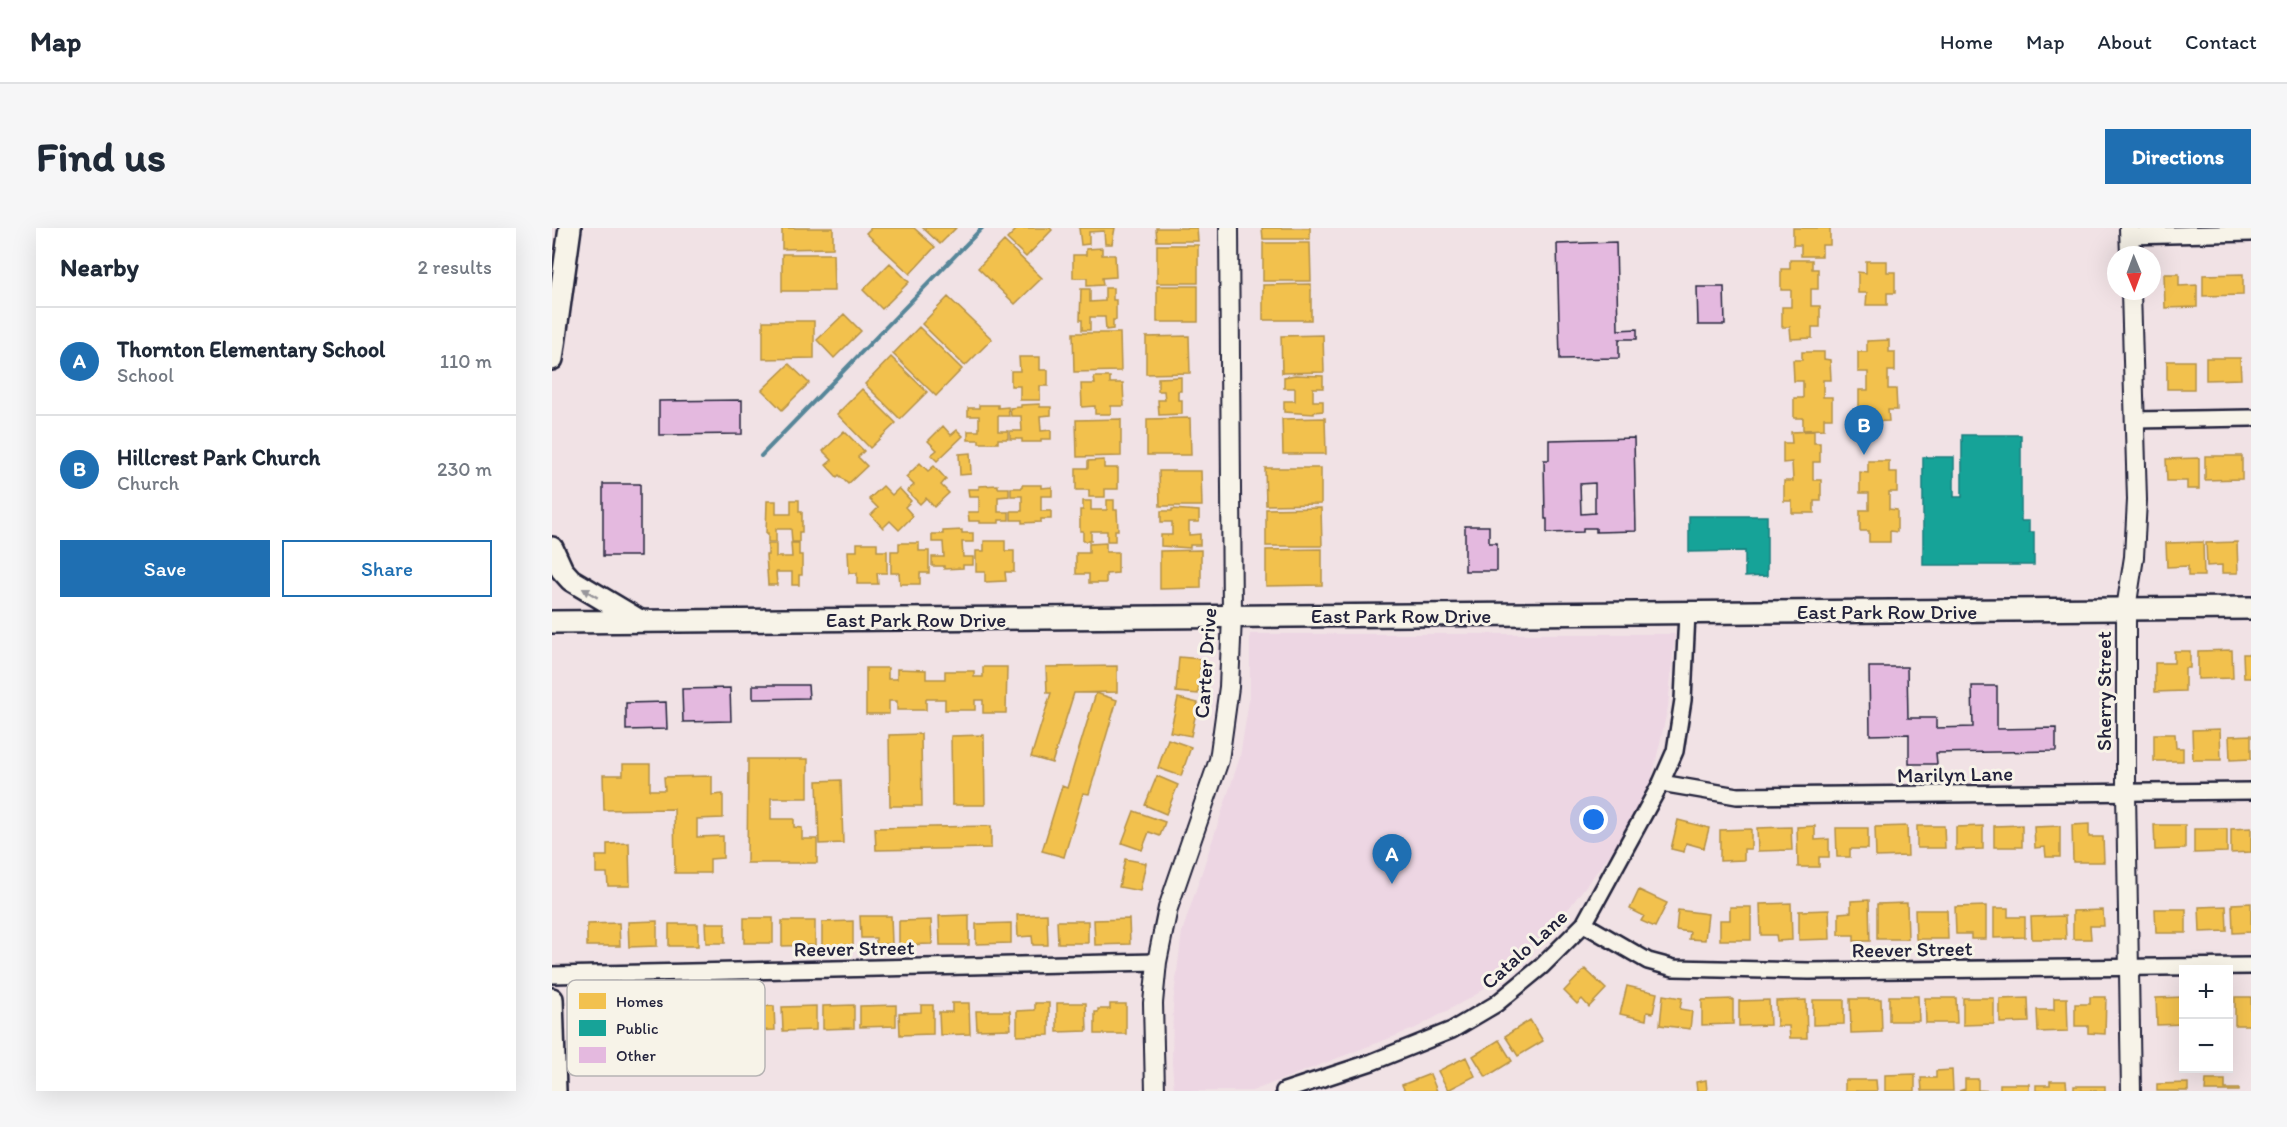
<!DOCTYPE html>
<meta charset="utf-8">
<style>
:root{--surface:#fff;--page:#f6f6f7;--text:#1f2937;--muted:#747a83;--line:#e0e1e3;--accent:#1f6fb2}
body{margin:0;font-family:Itim,sans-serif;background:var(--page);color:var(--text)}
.controls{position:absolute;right:18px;bottom:18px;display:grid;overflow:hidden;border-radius:0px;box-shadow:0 6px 24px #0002}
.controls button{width:54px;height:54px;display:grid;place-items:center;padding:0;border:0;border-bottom:2px solid var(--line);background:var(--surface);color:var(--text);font:30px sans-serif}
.compass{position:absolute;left:1555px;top:18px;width:54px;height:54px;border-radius:50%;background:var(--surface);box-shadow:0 6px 24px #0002;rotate:179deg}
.you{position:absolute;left:1042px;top:592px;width:21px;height:21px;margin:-15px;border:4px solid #fff;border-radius:50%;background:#1a73e8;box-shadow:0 0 0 9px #1a73e833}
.badge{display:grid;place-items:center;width:39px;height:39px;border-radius:50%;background:var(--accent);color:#fff;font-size:20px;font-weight:700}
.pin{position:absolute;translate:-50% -50px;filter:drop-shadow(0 2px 3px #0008)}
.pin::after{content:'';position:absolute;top:32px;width:21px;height:18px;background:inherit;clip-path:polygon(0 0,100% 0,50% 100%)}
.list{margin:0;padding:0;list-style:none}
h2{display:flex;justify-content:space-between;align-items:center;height:78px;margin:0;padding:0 24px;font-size:26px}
h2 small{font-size:20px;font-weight:400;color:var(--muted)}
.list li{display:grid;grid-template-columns:39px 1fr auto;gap:18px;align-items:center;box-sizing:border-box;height:108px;padding:0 24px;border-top:2px solid var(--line)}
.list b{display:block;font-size:22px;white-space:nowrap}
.list p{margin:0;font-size:20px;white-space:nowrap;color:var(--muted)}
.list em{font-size:20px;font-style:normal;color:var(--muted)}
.actions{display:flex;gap:12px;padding:18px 24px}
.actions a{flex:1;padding:14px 0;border:2px solid var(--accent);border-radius:0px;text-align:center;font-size:21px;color:var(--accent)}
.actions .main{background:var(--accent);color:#fff}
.map{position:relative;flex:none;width:1699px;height:863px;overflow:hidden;border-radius:0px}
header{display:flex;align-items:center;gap:36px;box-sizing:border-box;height:84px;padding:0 30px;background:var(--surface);border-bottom:2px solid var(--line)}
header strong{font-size:28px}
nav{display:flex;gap:33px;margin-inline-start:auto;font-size:21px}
.intro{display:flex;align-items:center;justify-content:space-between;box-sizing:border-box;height:144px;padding:0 36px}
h1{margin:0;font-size:42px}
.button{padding:15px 27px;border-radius:0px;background:var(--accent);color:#fff;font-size:21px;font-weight:700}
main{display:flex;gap:36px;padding:0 36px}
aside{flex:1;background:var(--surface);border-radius:0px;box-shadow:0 6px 24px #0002}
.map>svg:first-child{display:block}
</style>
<header>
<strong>Map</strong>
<nav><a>Home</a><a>Map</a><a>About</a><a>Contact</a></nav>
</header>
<div class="intro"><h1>Find us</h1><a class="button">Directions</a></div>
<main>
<aside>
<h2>Nearby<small>2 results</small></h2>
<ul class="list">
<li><span class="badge">A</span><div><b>Thornton Elementary School</b><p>School</p></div><em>110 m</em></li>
<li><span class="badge">B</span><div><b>Hillcrest Park Church</b><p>Church</p></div><em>230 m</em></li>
</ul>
<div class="actions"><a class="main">Save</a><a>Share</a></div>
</aside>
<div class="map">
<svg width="1699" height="863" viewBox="0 0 1699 863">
<rect width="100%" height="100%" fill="#f1e2e5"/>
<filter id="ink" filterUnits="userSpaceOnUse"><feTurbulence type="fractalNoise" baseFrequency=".0167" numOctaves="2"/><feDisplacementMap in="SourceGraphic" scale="12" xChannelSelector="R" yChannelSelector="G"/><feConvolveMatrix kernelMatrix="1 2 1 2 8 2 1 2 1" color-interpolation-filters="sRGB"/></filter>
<g filter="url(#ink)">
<path fill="#edd6e3" d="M698,406h425l-7,73 -16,71 -31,62 -52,68 -42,45 -50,41 -61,34 -164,63h-78l-2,-28 1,-59 9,-72 58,-175 10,-63z"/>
<path fill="#f2c14e" stroke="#b49148" stroke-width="1.5" d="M230,0h51v20l-51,1z
M319,0h43l21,19 -25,27 -44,-41z
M371,0h33l-16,16z
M466,0h32l2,2 -26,27 -19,-18z
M527,0h36l-3,16h-7l-1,-13 -15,1v12l-8,1z
M604,0h41l1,13h-41z
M710,0h48v11h-47z
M1241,0h37v17h-8v11h-21v-11h-8z
M452,13l38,37 -27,26 -37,-36z
M711,15h47l1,38h-48z
M605,17h41v38h-41z
M550,20v7h13l1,22 -14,1 1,7 -16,1v-8h-14v-23h13v-6z
M230,26h51l1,37h-52z
M1238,32h22v9h6v20h-7v17h9v21h-8v11l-21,1 -1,-12h-8v-20h9v-17h-10v-21h9z
M1314,33h21v11h8v21h-8v12h-21l1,-12h-9v-21l8,1z
M338,35l19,19 -27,27 -19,-19z
M1612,46h15v12l18,-1v22l-32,1z
M1691,46v21l-40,1v-21z
M759,56v36h-48v-35z
M605,58h41v36h-41z
M553,60h8v12h3v20h-3v9l-7,1 -1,-13h-15v13h-8v-10h-2l1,-31h9v13l15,-1z
M396,69l44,42 -27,27 -43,-42z
M292,86l17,17 -27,27 -17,-18z
M211,93h51v37l-51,1z
M367,99l43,42 -26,27 -43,-42z
M521,105h47l1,38 -47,1z
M771,107l1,37 -42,1 -1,-37z
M637,108l1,37 -44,1v-37z
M1337,112v12h6v19h-7v18h8l1,21h-9l1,11 -22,1v-12h-8v-20h9v-18h-10v-20h9v-11z
M1250,124h22v7l6,1 1,20h-8v17h9v21h-8v11l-21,1v-12h-9v-20h9v-17h-9l-1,-21h9z
M339,129l36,35 -27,27 -35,-35z
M467,129h21v13h8v16h-8v14h-20v-14h-9v-15h9z
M1654,130h34l1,21 -35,1z
M1615,133h27v28h-27z
M237,136l20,19 -27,27 -20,-20z
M743,147l28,1v12h-10v13h10v10l-9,1v2l-30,-2v-11h11v-13h-11v-11z
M542,149h16v6h13l1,23h-13v8h-16v-8l-13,1 -1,-23h14z
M629,149v14h-3v9h4v14l-23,1 -1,-15h7l-1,-9h-6v-13z
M310,161l34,34 -26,25 -33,-34z
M488,176v3h11v8l-11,1 1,15 10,-1v9h-10v3h-19v-3h-12v-8h12l-1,-15h-10l-1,-8 11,-1v-2z
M427,177h19v3l10,-1 1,9h-11v15h10v8h-10v4h-19v-3h-11v-9h11v-15h-11v-8h11z
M638,190l1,37h-44v-36z
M773,190l1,36h-43l-1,-35z
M569,191v37l-44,1 -1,-37z
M391,198l8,9 6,-5 6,6 -26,25 -6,-6 6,-5 -9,-9z
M292,203l20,20 -6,6 9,9 -19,18 -9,-9 -2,2 -11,-12 6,-5 -9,-9z
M1262,203v12h6v19h-7v18h8v21h-7v12h-22v-12h-8v-20h9l-1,-19 -9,1v-20h9l-1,-11z
M418,225l1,21 -11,1 -1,-21z
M1653,228h37v23l-37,1z
M1647,230v31h-12v-8h-20l-1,-22z
M552,232v8h14v21h-13v8h-16v-7h-13v-22h12v-7z
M1316,233h21v11h8v20h-8v17l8,1v22l-7,-1v11h-21v-11h-9v-21h9v-17h-9v-21l8,1z
M368,235l8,8 6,-5 12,13 -5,6 8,8 -15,14 -8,-9 -6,6 -13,-13 7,-6 -8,-8z
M713,240h56v36l-55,1z
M607,243h42l1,35h-42z
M446,257v3h11v8l-11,1v15h11v8h-10v3h-19v-2h-11l-1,-9h11v-15h-10l-1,-8h11v-3z
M470,257h19v3l11,-1v9h-11v15h10v8h-10v3l-19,1v-3h-11v-9h11v-15h-11v-8h11z
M331,258l9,9 7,-7 12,13 -6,6 8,9 -14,14 -9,-9 -7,7 -12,-13 7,-7 -9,-9z
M239,272h8v12h3v20h-3v10h-7l-1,-13h-15v13h-8v-9h-2l1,-32h9v13h15z
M555,272h7v10h3l1,20h-3v11h-8v-10h-16v10h-8v-10h-3v-21h3v-9h8v9h16z
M769,280l1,38h-56v-37z
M620,281l27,2v11h-10v13l11,-1v11h-10v3l-29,-2v-11h11v-13h-11v-11h11z
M410,302v3h11v9h-11l1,15h10v8h-10v3l-19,1v-3h-12v-9h12l-1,-15h-11v-8h11v-3z
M432,313h21v10h9v21h-9l1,9 -21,1v-10h-9v-21h8z
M1651,314l1,34h-16v-10l-21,1 -1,-24z
M1685,314l1,31h-16v-8l-15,1 -1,-23z
M239,315h8v12h3v20h-3v10h-7v-13h-16l1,13h-9l-2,-30h2v-11h8v13h16z
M305,315h20v8h10v22h-10l1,11h-21v-11h-8l-1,-22h9z
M347,315h20v8h10v22h-9v11h-20l-1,-11h-8v-22h8z
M554,315v9h12v21l-12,1v9h-17v-9h-13v-21h13v-9z
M770,321v36l-56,1v-36z
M649,322v38l-41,1v-38z
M1680,422l1,28 -35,1v-28z
M1622,423h16v17h-5v23l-30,1v-29h19z
M1691,426h8v24h-7z
M627,429l22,2 -3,35 -22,-2z
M565,438v26l-43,1 -22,70 -21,-6 20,-64h-4l-1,-26z
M431,439h24l-1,46h-23v-13h-8v10h-30v-11h-19v11h-29v-9h-8v13h-23v-46h22v11h9v-10l29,1v9h19v-8h29v6h9z
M544,465l21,7 -28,94 -6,-1 -19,64 -22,-6 20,-65 5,2z
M626,470l20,5 -7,33 -21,-4z
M1668,501l1,31h-28l-1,-30z
M369,506l1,72h-32l-1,-71z
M1602,506h21l1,14h7v13h-29z
M432,507l1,70h-33l-1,-69z
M1699,507v24l-21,1 -1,-24z
M616,511l23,8 -10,29 -23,-8z
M196,531h60v39h-37v21h23v8l8,1v11h15v24h-70z
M71,536h27v26h15l-1,-13 48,-1v19l11,-1v24l-26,1v18l26,-1v22l-13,1v14h-35l-1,-64 -70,1 -1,-35h20z
M605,548l21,9 -12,29 -21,-9z
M289,552l2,63 -24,1 -2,-63z
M582,583l31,11 -5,14 -11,-4 -7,18 -20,-7z
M1126,592l31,8 -5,20 -18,-5 -2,9 -13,-3z
M1537,596v13h14l1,25h-31l-1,-37z
M1470,597v22h-28v-21z
M1602,597h31v24l-30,1z
M439,598v22l-115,2 -1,-22z
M1263,598v14l14,-1v18h-10v10h-21l-1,-40z
M1355,598l1,30 -32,1 -1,-30z
M1365,598h27l1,22h-28z
M1431,598v23l-27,1v-23z
M1508,598v31h-14l-1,-10 -10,1 -1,-21z
M1239,599l1,23 -34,1 -1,-23z
M1284,600h32v21h-18v8h-13z
M1699,600v24l-20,1v-24z
M1199,601v20h-7v11l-24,1v-31z
M1642,601h33v23l-33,1z
M77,615l1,43h-22l-1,-13h-11v-17h11v-12z
M573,631l21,4 -6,28 -21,-4z
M1087,662l28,13 -12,24 -14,-6 3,-5 -14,-7z
M1317,672l1,41h-16v-6h-15v-22l12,-1v-11z
M1239,675l1,37 -15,1 -1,-6h-15l-1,-31z
M1355,675l1,36h-31v-35z
M1699,675v29l-18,1 -1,-29z
M1434,678v33h-15v-5h-15l-1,-27z
M1674,678l1,25 -27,1 -1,-25z
M1178,679h21v33h-31v-20h10z
M1442,680h14v9h17v20l-31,1z
M1603,681h31v24h-30z
M1126,682l30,4 -3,26 -16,-1 1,-7 -14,-2z
M1277,682l1,29 -31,1v-29z
M1363,682h32l1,29h-32z
M1551,682l1,16h-14l1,13h-18v-28z
M495,686l1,31h-15l-1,-9 -14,1 -1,-22z
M417,687v30h-29l-1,-29z
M308,688h31l1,28h-16v-6h-15z
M1513,688l1,23h-34l-1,-22z
M192,690h29v25h-29z
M577,691l1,25 -35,1 -1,-25z
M379,692l1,24 -33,1v-24z
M105,693v25l-28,1 -1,-25z
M230,693h33v24l-33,1z
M301,693v24l-31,1v-24z
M505,693h31v22h-30z
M67,695l1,23h-33v-22z
M153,695h20v20h-19z
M459,695v20l-35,1v-20z
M117,696h29v22h-29z
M1033,741l21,20 -17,18 -7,-8 -5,5 -13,-13z
M1075,758l30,7 -4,20 -6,-1 -1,8 -26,-6z
M1111,767l19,3 -2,11 12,2 -2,18 -30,-4z
M1337,768h29l1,25h-30z
M1538,769h16l-1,37 -17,-1v-7h-13v-22h15z
M1632,769v27l-27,1 -1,-27z
M1683,769h16v28h-16z
M1373,770h31l1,25h-31z
M1411,770h31v26l-31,1z
M1476,770l1,24 -29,1v-24z
M1502,770h13l1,33 -30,1 -1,-22h17z
M1181,771v25l-31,1v-25z
M1298,771h31l1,33 -31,1z
M1217,772l1,25 -31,1v-25z
M1254,772l1,38h-17l-1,-12h-12l-1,-25z
M1261,772h31v24l-31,1z
M400,775h17l1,31 -30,1 -1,-23h13z
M483,775h14v32l-32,1v-25l18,-1z
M505,775h29l1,28 -30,1z
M558,776h16v30h-31v-22h3v-3h12z
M302,777v23l-31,1v-23z
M344,777v21l-36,1v-21z
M369,777h12v29l-33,1 -1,-22 22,-1z
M222,778l1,24 -31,1 -1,-24z
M264,778v24l-33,1 -1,-24z
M424,783h34l1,18 -34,1z
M978,792l13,21 -25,15 -13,-20z
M947,812l13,21 -26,16 -13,-21z
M914,829l9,19 -27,14 -10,-19z
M1400,842l1,21h-31l-1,-13h15v-7z
M878,846l7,17h-32l-3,-6z
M1363,846v17h-30v-16z
M1413,851h13v11l15,1h-34l6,-2z
M1154,852l1,11h-10l-1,-9z
M1293,852h31l1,11h-32z
M1654,852h19v9h14v2h-34z
M1498,853h16l1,10h-31v-6h14z
M1636,855v8h-31v-7z
M1448,856h29v7h-29z
M1522,858h31v5h-31z"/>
<path fill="#17a398" stroke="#1a7c7c" stroke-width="1.5" d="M1410,207h59v86h8v11h5v33h-111v-108h31v40h8z
M1137,288h78v60l-22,1v-26l-56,1z"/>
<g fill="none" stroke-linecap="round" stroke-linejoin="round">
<path stroke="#578699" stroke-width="4" d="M209,228l221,-228"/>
</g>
<path fill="#e4b9df" stroke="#22223b" stroke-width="1.5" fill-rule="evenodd" d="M1064,14l2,88 19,-1v10h-18v19l-59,1 -3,-115z
M1145,59h27l1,38h-27z
M190,172v34l-83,1v-34z
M1082,210l2,93 -40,1v-4h-13v4l-36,1v-14h-2l-1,-59h5v-20zM1043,255v30l-14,1 -1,-30z
M51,256h37v72h-37z
M913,298h24v17h8v28h-32z
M1317,439h38l1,51h28v10l37,-1 -1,-41h25v43l59,-1v23l-120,2 1,11h-28v-30l-39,1z
M201,457h55l1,13 -56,1z
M178,460l1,33 -48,1 -1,-33z
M114,474l1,27 -41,1v-27z"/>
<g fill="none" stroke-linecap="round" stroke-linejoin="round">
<defs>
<path id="minor" d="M1577,8l122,-3
M1583,192l116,-2
M1109,555l76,13 514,-5
M1032,696l64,37 26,7 135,3 442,-5
M0,747l605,-13
M732,863l88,-29 80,-32 44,-26 46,-38 42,-42 77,-141 14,-32 8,-51 4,-87"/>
<path id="tertiary" d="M1577,0l1,27
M603,863l-2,-88 4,-41 11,-54 51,-148 10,-73 3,-71 -3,-388
M1579,863l-5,-298v-184l8,-52 3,-57 -6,-209"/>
<path id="secondary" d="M0,131l18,-131
M0,320l10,22 9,10 69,41
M0,394l1699,-14
M0,771l3,92"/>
</defs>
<use href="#minor" stroke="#22223b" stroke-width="20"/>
<use href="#tertiary" stroke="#22223b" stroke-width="22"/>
<use href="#secondary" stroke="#22223b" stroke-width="26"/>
<use href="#minor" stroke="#f7f3e8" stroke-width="15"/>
<use href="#tertiary" stroke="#f7f3e8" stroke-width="18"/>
<use href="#secondary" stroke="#f7f3e8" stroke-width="21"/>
</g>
<defs><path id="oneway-solid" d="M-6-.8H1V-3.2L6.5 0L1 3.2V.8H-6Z" transform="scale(1.5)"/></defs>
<use fill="#97959a" href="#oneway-solid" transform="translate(38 365) rotate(-149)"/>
</g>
<g text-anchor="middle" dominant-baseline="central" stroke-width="6" stroke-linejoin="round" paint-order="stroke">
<g font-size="21" fill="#22223b" stroke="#f7f3e8">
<text x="1335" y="383">East Park Row Drive</text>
<text x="849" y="387">East Park Row Drive</text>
<text x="364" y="391">East Park Row Drive</text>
<text transform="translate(653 435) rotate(-86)">Carter Drive</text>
<text transform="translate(1551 463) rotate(-90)">Sherry Street</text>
<text transform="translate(1403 546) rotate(-1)">Marilyn Lane</text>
<text transform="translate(302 720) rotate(-1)">Reever Street</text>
<text transform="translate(972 721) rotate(-42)">Catalo Lane</text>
<text transform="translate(1360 721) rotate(-1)">Reever Street</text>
</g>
</g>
<rect x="15" y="752" width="198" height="96" rx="9" fill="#f7f3e8" stroke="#b7b4b4" stroke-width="1.5"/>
<rect x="27" y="765" width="27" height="16" fill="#f2c14e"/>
<rect x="27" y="792" width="27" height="16" fill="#17a398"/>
<rect x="27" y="819" width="27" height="16" fill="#e4b9df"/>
<g font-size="16" fill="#22223b">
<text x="64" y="779">Homes</text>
<text x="64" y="806">Public</text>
<text x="64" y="833">Other</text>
</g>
</svg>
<div class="controls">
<button>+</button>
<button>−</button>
</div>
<svg class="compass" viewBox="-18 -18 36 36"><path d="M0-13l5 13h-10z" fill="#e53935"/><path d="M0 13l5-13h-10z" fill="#747a83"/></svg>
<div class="you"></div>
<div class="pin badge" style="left:840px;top:656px">A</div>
<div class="pin badge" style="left:1312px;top:227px">B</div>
</div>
</main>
